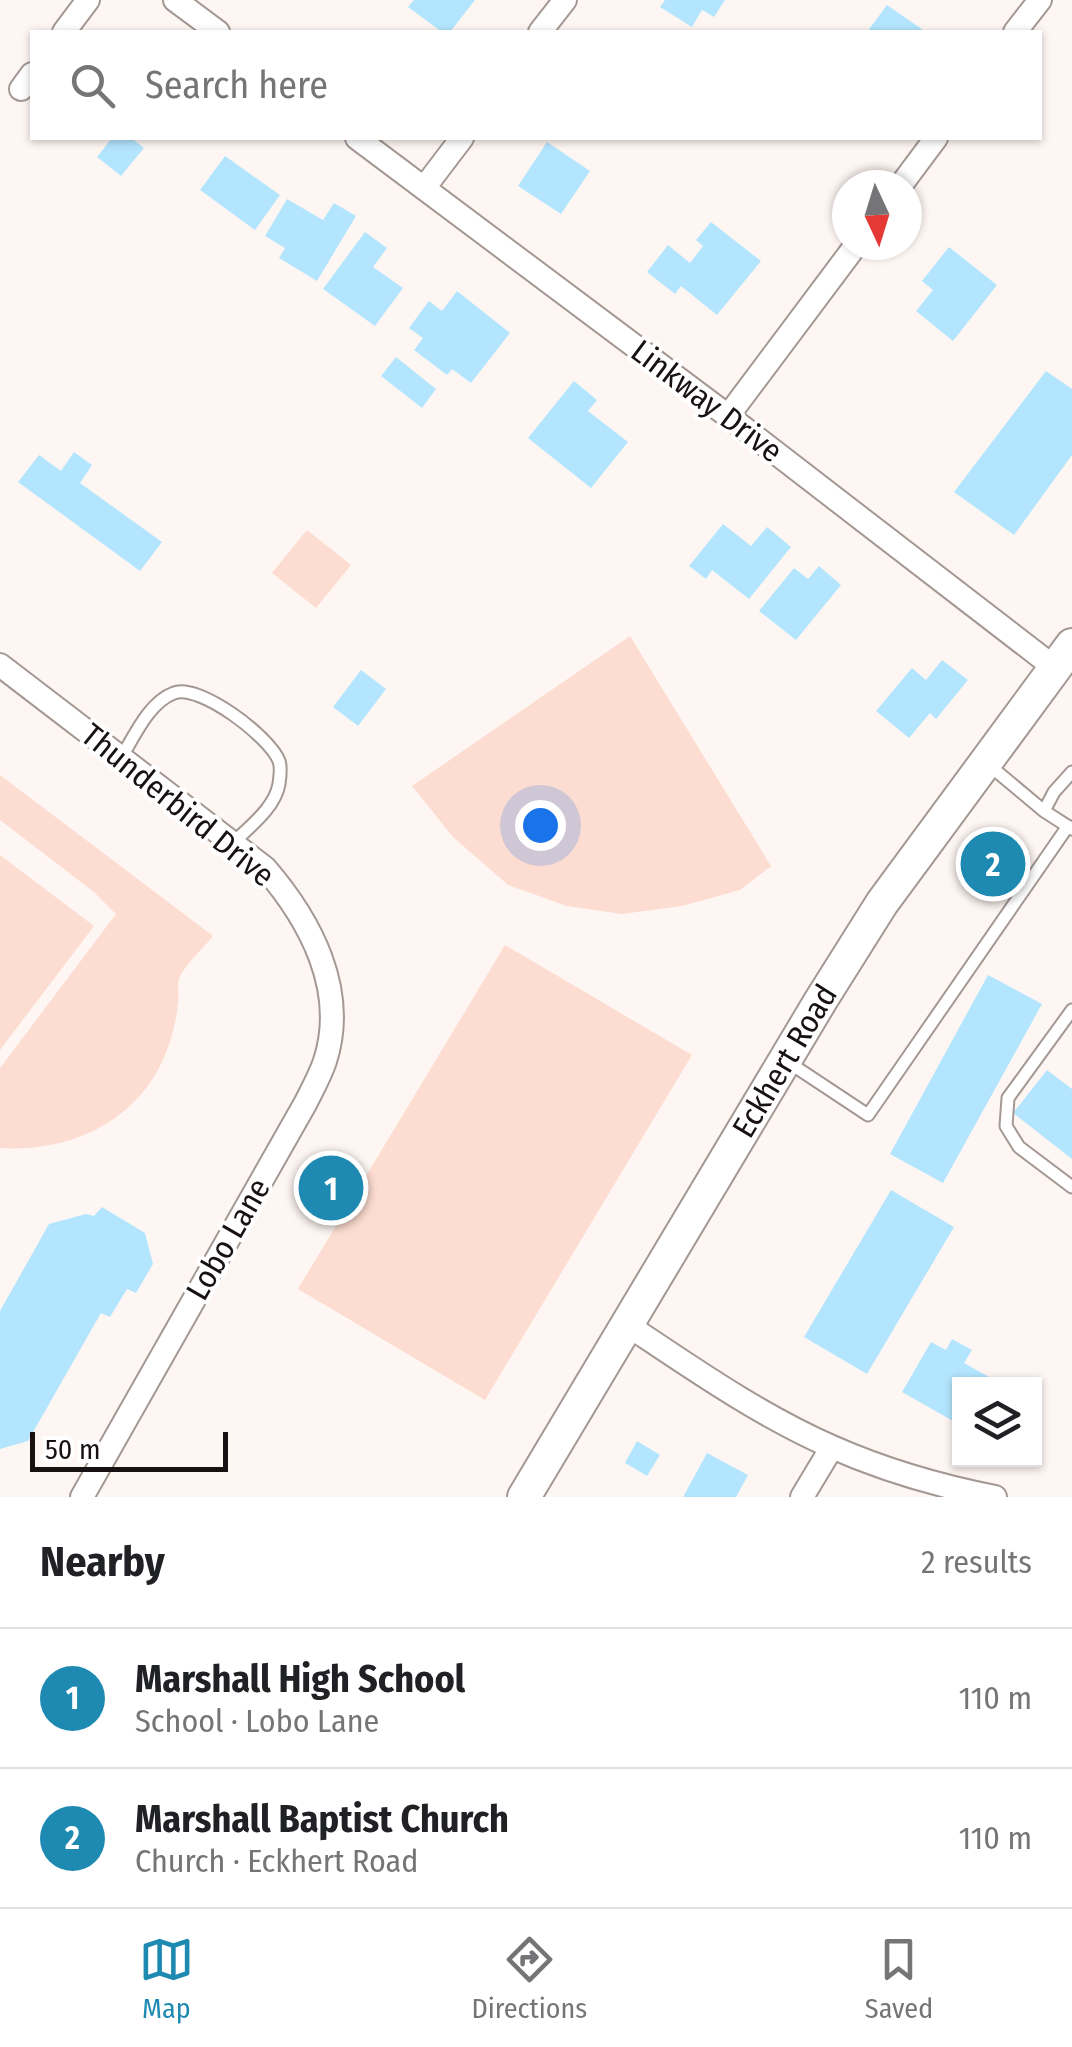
<!DOCTYPE html>
<meta charset="utf-8">
<style>
:root{--surface:#fff;--page:#f2f2f2;--text:#202124;--muted:#757577;--line:#e0e0e0;--accent:#1f8ab1}
body{margin:0;font-family:"Fira Sans Condensed",sans-serif;background:var(--page);color:var(--text)}
.controls{position:absolute;right:30px;bottom:30px;display:grid;overflow:hidden;border-radius:0px;box-shadow:0 2px 8px #0004}
.controls button{width:90px;height:90px;display:grid;place-items:center;padding:0;border:0;border-bottom:2px solid var(--line);background:var(--surface);color:var(--text);font:50px sans-serif}
.compass{position:absolute;left:832px;top:170px;width:90px;height:90px;border-radius:50%;background:var(--surface);box-shadow:0 2px 8px #0004;rotate:176deg}
.scale{position:absolute;left:30px;bottom:25px;width:198px;box-sizing:border-box;padding-left:10px;border:5px solid #171211;border-top:0;font-size:28px;line-height:35px;white-space:nowrap;color:#171211;-webkit-text-stroke:8px #fff;paint-order:stroke}
.you{position:absolute;left:540px;top:825px;width:35px;height:35px;margin:-25px;border:8px solid #fff;border-radius:50%;background:#1a73e8;box-shadow:0 0 0 15px #1a73e833}
.badge{display:grid;place-items:center;width:65px;height:65px;border-radius:50%;background:var(--accent);color:#fff;font-size:32px;font-weight:700}
.pin{position:absolute;translate:-50% -50%;border:5px solid #fff;box-shadow:0 2px 10px #0006}
.list{margin:0;padding:0;list-style:none}
h2{display:flex;justify-content:space-between;align-items:center;height:130px;margin:0;padding:0 40px;font-size:42px}
h2 small{font-size:32px;font-weight:400;color:var(--muted)}
.list li{display:grid;grid-template-columns:65px 1fr auto;gap:30px;align-items:center;box-sizing:border-box;height:140px;padding:0 40px;border-top:2px solid var(--line)}
.list b{display:block;font-size:38px;white-space:nowrap}
.list p{margin:0;font-size:32px;white-space:nowrap;color:var(--muted)}
.list em{font-size:32px;font-style:normal;color:var(--muted)}
.icon{flex:none;width:55px;height:55px;fill:none;stroke:currentColor;stroke-width:2;stroke-linecap:round;stroke-linejoin:round}
.map{position:relative;flex:none;width:1072px;height:1497px;overflow:hidden}
.search{position:absolute;background:var(--surface);box-shadow:0 2px 8px #0004;left:30px;right:30px;top:30px;height:110px;display:flex;align-items:center;gap:25px;box-sizing:border-box;padding:0 35px;border-radius:0px;color:var(--muted);font-size:38px}
.sheet{height:410px;background:var(--surface)}
nav{display:flex;justify-content:space-around;align-items:center;box-sizing:border-box;height:140px;border-top:2px solid var(--line);background:var(--surface);font-size:28px;color:var(--muted)}
nav a{display:grid;justify-items:center;gap:5px}
nav .on{color:var(--accent)}
.map>svg:first-child{display:block}
</style>
<div class="map">
<svg width="1072" height="1497" viewBox="0 0 1072 1497">
<rect width="100%" height="100%" fill="#fef6f2"/>
<path fill="#fdddd1" d="M307,530l44,35 -35,43 -44,-35z
M630,636l141,230 -31,24 -58,16 -60,8 -55,-8 -59,-21 -55,-48 -41,-51z
M0,775l213,161c-10,13 -28,28 -34,43 -2,7 0,17 -1,24 -1,13 -4,25 -8,38 -23,76 -95,112 -170,107v-80l116,-154 -22,-22 -94,-72z
M0,855l94,71 -94,124z
M505,945l187,110 -207,345 -187,-111z"/>
<path fill="#b3e6fe" d="M414,0h61l-25,32h-8l-34,-25z
M665,0h60l-11,17 -12,-7 -10,17 -32,-20z
M887,5l39,27h-59z
M112,138h19l13,10 -23,28 -24,-19z
M547,142l43,29 -29,43 -43,-28z
M225,156l55,39 -25,35 -55,-40z
M287,199l36,21 11,-17 22,13 -39,65 -38,-23 6,-10 -20,-12z
M711,222l50,39 -44,54 -36,-29 -6,8 -28,-22 21,-27 22,18 13,-17 -7,-6z
M365,232l22,16 -14,19 30,21 -28,38 -52,-37z
M949,247l48,38 -44,56 -37,-30 17,-21 -11,-9z
M457,291l53,42 -39,50 -19,-14 -5,6 -33,-25 9,-12 -14,-10 20,-27 13,10z
M396,357l40,32 -14,19 -41,-32z
M1046,371l26,18v66l-58,80 -60,-43z
M574,381l23,19 -9,11 40,31 -37,46 -63,-50z
M74,452l18,13 -12,18 82,59 -22,29 -122,-89 21,-27 22,16z
M723,524l28,22 16,-19 24,20 -42,52 -37,-29 -6,9 -17,-13z
M819,566l22,19 -45,55 -37,-29 35,-43 14,11z
M942,660l26,20 -32,39 -6,-6 -21,25 -33,-27 36,-43 14,12z
M361,670l25,19 -28,37 -25,-19z
M988,975l54,29 -99,179 -53,-29z
M1047,1070l25,19v70l-59,-46z
M891,1190l63,37 -87,147 -63,-37z
M102,1207l43,26 8,31 -17,29 -9,-4 -17,28 -9,-4 -73,128 -28,8v-138l49,-87 37,-10 8,2z
M952,1339l20,11 -8,13 27,15 -3,6h-28v41l-58,-33 29,-50 15,8z
M637,1441l23,14 -13,21 -22,-13z
M707,1453l41,22 -12,22h-53z"/>
<g fill="none" stroke-linecap="round" stroke-linejoin="round">
<defs>
<path id="service" d="M121,758c13,-21 28,-56 53,-65 25,-10 95,43 105,68 2,5 1,16 0,23 -4,24 -30,43 -47,60
M989,765l55,46 28,18
M1044,811l10,-19 18,-20
M1072,1010l-64,88 -2,28 13,21 53,40
M788,1062l80,53 200,-289"/>
<path id="minor" d="M175,0l43,32
M64,32l24,-32
M540,32l25,-32
M1015,32l25,-32
M21,89l11,-15
M357,138l371,278 327,252
M901,185l35,-47
M424,188l38,-50
M728,416l128,-171
M0,665l265,203c45,52 83,122 60,193 -5,15 -13,29 -20,43l-223,393
M626,1324c66,44 133,91 206,123 52,23 107,39 163,50
M802,1497l30,-50"/>
<g id="secondary">
<path id="s1" d="M524,1497l297,-497 61,-97 190,-258"/>
</g>
</defs>
<use href="#service" stroke="#a49893" stroke-width="15"/>
<use href="#minor" stroke="#a49893" stroke-width="26"/>
<use href="#secondary" stroke="#a49893" stroke-width="36"/>
<use href="#service" stroke="#fff" stroke-width="11"/>
<use href="#minor" stroke="#fff" stroke-width="22"/>
<use href="#secondary" stroke="#fff" stroke-width="32"/>
</g>
<g text-anchor="middle" dominant-baseline="central" stroke-width="8" stroke-linejoin="round" paint-order="stroke">
<g font-size="32" fill="#171211" stroke="#fff">
<text transform="translate(707 401) rotate(37)">Linkway Drive</text>
<text transform="translate(178 805) rotate(39)">Thunderbird Drive</text>
<text stroke="none"><textPath href="#s1" startOffset="508">Eckhert Road</textPath></text>
<text transform="translate(228 1239) rotate(-60)">Lobo Lane</text>
</g>
</g>
</svg>
<div class="controls">
<button><svg class="icon" aria-label="layers" viewBox="0 0 24 24"><path d="M12 4l9 5-9 5-9-5zM3 14l9 5 9-5"/></svg></button>
</div>
<svg class="compass" viewBox="-18 -18 36 36"><path d="M0-13l5 13h-10z" fill="#e53935"/><path d="M0 13l5-13h-10z" fill="#757577"/></svg>
<div class="scale">50 m</div>
<div class="you"></div>
<div class="pin badge" style="left:331px;top:1188px">1</div>
<div class="pin badge" style="left:993px;top:864px">2</div>
<div class="search"><svg class="icon" aria-label="search" viewBox="0 0 24 24"><circle cx="10" cy="10" r="6"/><path d="M15 15l6 6"/></svg>Search here</div>
</div>
<section class="sheet">
<h2>Nearby<small>2 results</small></h2>
<ul class="list">
<li><span class="badge">1</span><div><b>Marshall High School</b><p>School · Lobo Lane</p></div><em>110 m</em></li>
<li><span class="badge">2</span><div><b>Marshall Baptist Church</b><p>Church · Eckhert Road</p></div><em>110 m</em></li>
</ul>
</section>
<nav>
<a class="on"><svg class="icon" aria-label="map" viewBox="0 0 24 24"><path d="M3 6l6-2 6 2 6-2v14l-6 2-6-2-6 2zM9 4v14M15 6v14"/></svg>Map</a>
<a><svg class="icon" aria-label="directions" viewBox="0 0 24 24"><path d="M12 3l9 9-9 9-9-9zM9 14v-3h6M13 9l2 2-2 2"/></svg>Directions</a>
<a><svg class="icon" aria-label="saved" viewBox="0 0 24 24"><path d="M7 4h10v16l-5-4-5 4z"/></svg>Saved</a>
</nav>
